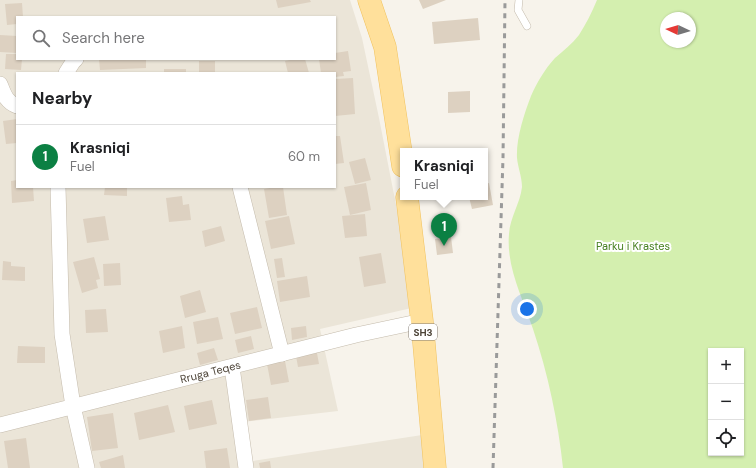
<!DOCTYPE html>
<meta charset="utf-8">
<style>
:root{--surface:#fff;--page:#f6f6f6;--text:#202124;--muted:#757577;--line:#e0e0e0;--accent:#0b8043}
body{margin:0;font-family:"DM Sans",sans-serif;background:var(--page);color:var(--text)}
.controls{position:absolute;right:12px;bottom:12px;display:grid;overflow:hidden;border-radius:0px;box-shadow:0 1px 3px #0004}
.controls button{width:36px;height:36px;display:grid;place-items:center;padding:0;border:0;border-bottom:1px solid var(--line);background:var(--surface);color:var(--text);font:20px sans-serif}
.compass{position:absolute;left:660px;top:12px;width:36px;height:36px;border-radius:50%;background:var(--surface);box-shadow:0 1px 3px #0004;rotate:274deg}
.you{position:absolute;left:527px;top:309px;width:14px;height:14px;margin:-10px;border:3px solid #fff;border-radius:50%;background:#1a73e8;box-shadow:0 0 0 6px #1a73e833}
.badge{display:grid;place-items:center;width:26px;height:26px;border-radius:50%;background:var(--accent);color:#fff;font-size:13px;font-weight:700}
.pin{position:absolute;translate:-50% -33px;filter:drop-shadow(0 1px 2px #0008)}
.pin::after{content:'';position:absolute;top:21px;width:14px;height:12px;background:inherit;clip-path:polygon(0 0,100% 0,50% 100%)}
.popup{position:absolute;left:400px;top:148px;width:88px;height:52px;box-sizing:border-box;display:grid;place-content:center;border-radius:0px;background:var(--surface);filter:drop-shadow(0 1px 3px #0005);font-size:13px;white-space:nowrap;color:var(--muted)}
.popup b{font-size:15px;color:var(--text)}
.popup::after{content:'';position:absolute;left:50%;top:100%;margin-left:-8px;border:8px solid transparent;border-top-color:var(--surface)}
.list{margin:0;padding:0;list-style:none}
h2{display:flex;justify-content:space-between;align-items:center;height:52px;margin:0;padding:0 16px;font-size:17px}
h2 small{font-size:13px;font-weight:400;color:var(--muted)}
.list li{display:grid;grid-template-columns:26px 1fr auto;gap:12px;align-items:center;box-sizing:border-box;height:64px;padding:0 16px;border-top:1px solid var(--line)}
.list b{display:block;font-size:15px;white-space:nowrap}
.list p{margin:0;font-size:13px;white-space:nowrap;color:var(--muted)}
.list em{font-size:13px;font-style:normal;color:var(--muted)}
.icon{flex:none;width:22px;height:22px;fill:none;stroke:currentColor;stroke-width:2;stroke-linecap:round;stroke-linejoin:round}
.map{position:relative;flex:none;width:756px;height:468px;overflow:hidden}
.search{position:absolute;background:var(--surface);box-shadow:0 1px 3px #0004;left:16px;top:16px;width:320px;height:44px;display:flex;align-items:center;gap:10px;box-sizing:border-box;padding:0 14px;border-radius:0px;color:var(--muted);font-size:15px}
.panel{position:absolute;background:var(--surface);box-shadow:0 1px 3px #0004;left:16px;top:72px;width:320px;height:116px;border-radius:0px}
.map>svg:first-child{display:block}
</style>
<div class="map">
<svg width="756" height="468" viewBox="0 0 756 468">
<rect width="100%" height="100%" fill="#f7f3eb"/>
<path fill="#ebe5d8" fill-rule="evenodd" d="M0,0h350l12,38 17,80 37,189 -96,22 18,82 -104,12 6,40 182,-28 4,33h-426zM17,17h318v42h-318zM17,73h318v114h-318z"/>
<path fill="#d4efaf" fill-rule="evenodd" d="M597,0h159v468h-193c-5,-47 -15,-94 -30,-139 -10,-30 -27,-62 -24,-95 1,-17 11,-30 13,-47 0,-10 -4,-19 -5,-29 -1,-19 7,-44 14,-62 6,-14 14,-27 24,-38 8,-7 17,-14 24,-23 7,-11 13,-23 18,-35zM666,18h24v24h-24zM711,351h30v102h-30z"/>
<path fill="#ddd1c1" d="M276,0h34l1,2 -33,6z
M419,0h27l-23,9z
M22,3l1,14h-6v7l-10,1 -2,-21z
M478,18l2,22 -46,4 -2,-22z
M0,35l17,1v17l-17,-1z
M348,51l3,20 -8,1 1,4 -9,1v-4h-14l-2,-14h16v-6z
M6,54h11v5h5l-1,11 -16,-1z
M99,59h47v9l-46,2z
M295,59h10l4,14h-21l-3,-12z
M199,61h16v12h-16z
M164,69h22v4h-22z
M353,78l2,36 -20,2v-37z
M470,91v21l-22,1v-21z
M17,119v24l-11,1 -3,-23z
M335,136h5l4,27 -9,1z
M365,158l6,22 -16,4 -6,-22z
M17,180v7h16l1,14 -22,2 -1,-22z
M366,183l5,27 -21,5 -6,-28z
M489,183l4,22 -21,4 -3,-12h16v-13z
M105,187h22v9l-23,-1z
M275,187h8l4,28 -18,3 -5,-29z
M182,196l1,9 6,-1 2,16 -22,2 -3,-24z
M365,214l2,22 -22,2 -3,-22z
M105,216l4,24 -22,3 -4,-24z
M289,216l6,28 -24,5 -6,-28z
M221,226l4,15 -20,6 -3,-16z
M451,237l2,16 -16,2 -2,-16z
M381,253l5,30 -22,4 -5,-30z
M94,257l6,22 -4,1 2,8 -16,5 -9,-31z
M282,258l3,19 -8,1 -3,-19z
M3,261l8,1v4l14,1v14l-23,-1z
M120,263l1,22 -17,1 -1,-22z
M307,276l3,21 -30,5 -3,-21z
M200,290l6,22 -21,6 -5,-22z
M257,307l5,21 -27,6 -5,-21z
M106,309l2,23 -22,1 -1,-23z
M218,317l5,22 -26,5 -4,-22z
M182,326l3,22 -22,5 -4,-22z
M306,326l1,11 -15,3 -1,-12z
M251,336l3,13 -16,4 -3,-13z
M18,346l27,1v16h-28z
M214,348l4,12 -18,5 -3,-12z
M317,353l2,11 -21,3 -2,-11z
M285,361l4,21 -18,3 -4,-21z
M268,397l3,21 -22,3 -3,-21z
M212,400l5,24 -28,6 -5,-24z
M168,405l7,27 -36,8 -5,-27z
M113,413l5,35 -26,3 -5,-34z
M26,438l4,30h-22l-4,-27z
M227,448l3,20h-24l-2,-17z
M123,455l2,13h-24l-2,-6z
M270,461l1,7h-11l-1,-5z"/>
<g fill="none" stroke-linecap="round" stroke-linejoin="round">
<defs>
<path id="lane" d="M519,0l-1,10 9,16"/>
<g id="street">
<path d="M66,73l7,-11 3,-3"/>
<path d="M0,84c4,10 6,18 17,22"/>
<path d="M58,187l4,147 11,72 14,62"/>
<path d="M240,187l42,167"/>
<path d="M232,367l14,101"/>
<path id="s1" d="M0,425l356,-90 66,-14"/>
</g>
<path id="primary" d="M369,0l16,47 18,119
M407,197l15,124 13,147"/>
</defs>
<use href="#lane" stroke="#c4bbac" stroke-width="8"/>
<use href="#street" stroke="#c4bbac" stroke-width="16"/>
<use href="#primary" stroke="#f1c25e" stroke-width="23"/>
<use href="#lane" stroke="#fff" stroke-width="7"/>
<use href="#street" stroke="#fff" stroke-width="15"/>
<use href="#primary" stroke="#ffe09b" stroke-width="22"/>
<path stroke="#9a9a9a" stroke-width="3" stroke-dasharray="5 5" stroke-linecap="butt" d="M493,468l10,-310 2,-158"/>
</g>
<g text-anchor="middle" dominant-baseline="central" stroke-width="4" stroke-linejoin="round" paint-order="stroke">
<rect fill="#fff" stroke="#827b73" stroke-width="1" x="409" y="324" width="28" height="16" rx="3"/>
<g font-size="10" font-weight="bold" fill="#4c4337">
<text x="423" y="332">SH3</text>
</g>
<g font-size="11" fill="#478021" stroke="#fff">
<text x="633" y="246">Parku i Krastes</text>
</g>
<g font-size="11" fill="#4c4337" stroke="#fff">
<text stroke="none"><textPath href="#s1" startOffset="217">Rruga Teqes</textPath></text>
</g>
</g>
</svg>
<div class="controls">
<button>+</button>
<button>−</button>
<button><svg class="icon" aria-label="locate" viewBox="0 0 24 24"><circle cx="12" cy="12" r="6"/><path d="M12 2v4M12 18v4M2 12h4M18 12h4"/></svg></button>
</div>
<svg class="compass" viewBox="-18 -18 36 36"><path d="M0-13l5 13h-10z" fill="#e53935"/><path d="M0 13l5-13h-10z" fill="#757577"/></svg>
<div class="you"></div>
<div class="pin badge" style="left:444px;top:246px">1</div>
<div class="popup"><b>Krasniqi</b>Fuel</div>
<div class="search"><svg class="icon" aria-label="search" viewBox="0 0 24 24"><circle cx="10" cy="10" r="6"/><path d="M15 15l6 6"/></svg>Search here</div>
<section class="panel">
<h2>Nearby<small></small></h2>
<ul class="list">
<li><span class="badge">1</span><div><b>Krasniqi</b><p>Fuel</p></div><em>60 m</em></li>
</ul>
</section>
</div>
